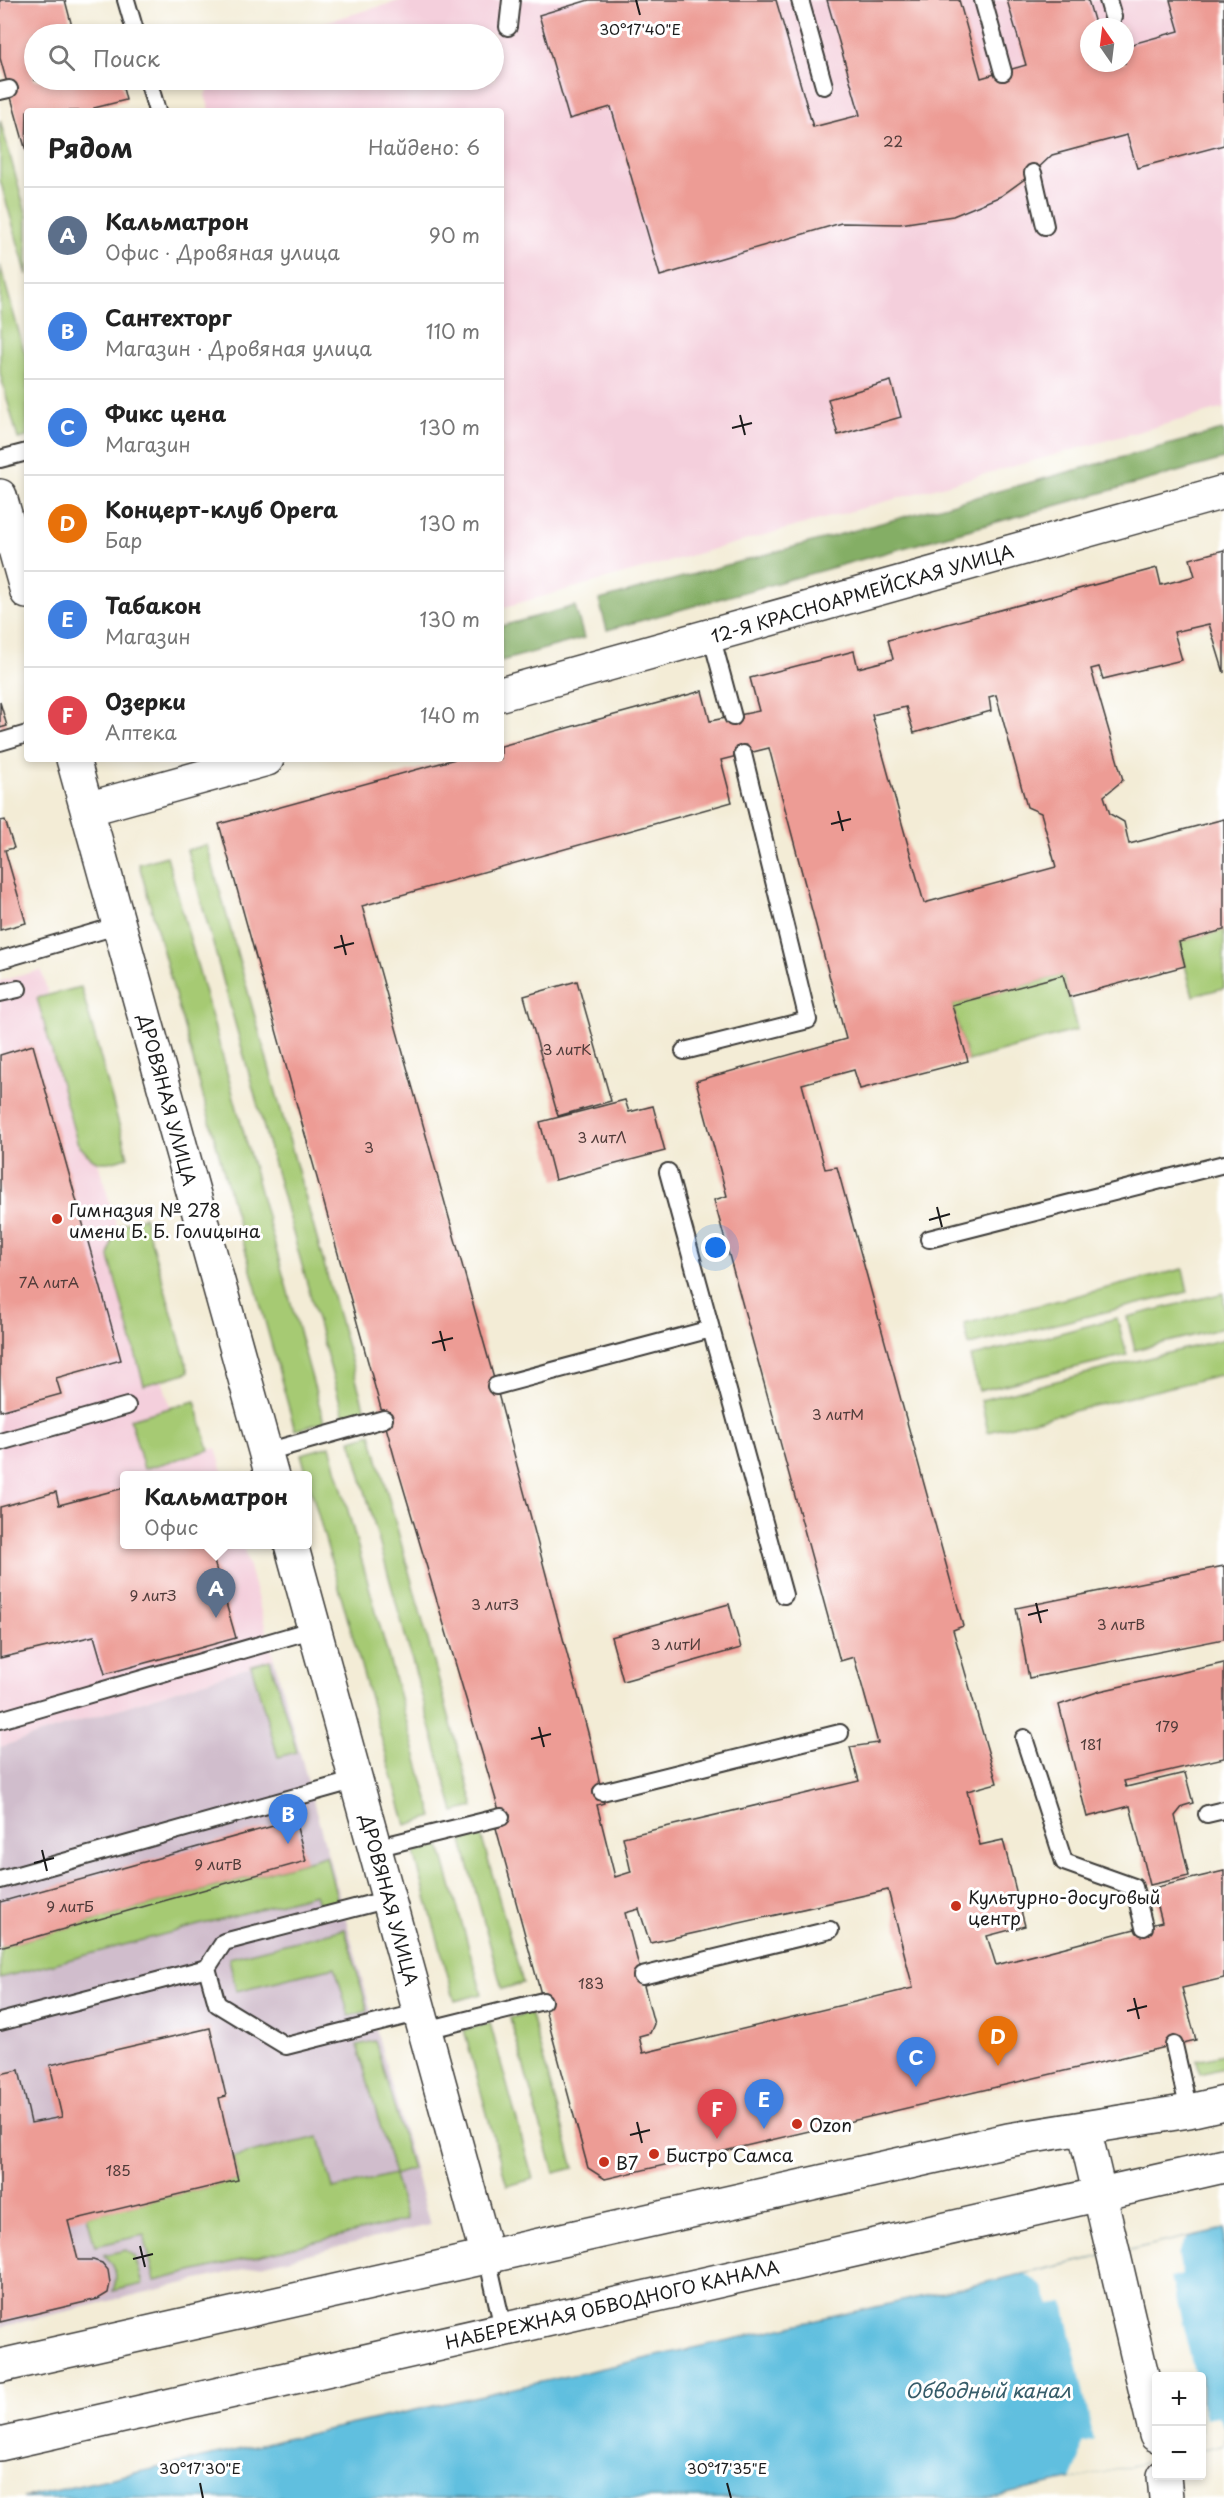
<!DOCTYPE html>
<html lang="ru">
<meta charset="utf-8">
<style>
:root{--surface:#fff;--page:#f6f6f6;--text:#222;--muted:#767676;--line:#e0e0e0;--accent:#2563eb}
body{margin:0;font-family:"Playpen Sans",sans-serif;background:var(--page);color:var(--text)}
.controls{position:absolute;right:18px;bottom:18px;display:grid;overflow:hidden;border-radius:6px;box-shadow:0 3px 9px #0003}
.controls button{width:54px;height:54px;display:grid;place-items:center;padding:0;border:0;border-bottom:2px solid var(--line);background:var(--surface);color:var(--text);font:30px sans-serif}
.compass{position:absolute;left:1080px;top:18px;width:54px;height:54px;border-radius:50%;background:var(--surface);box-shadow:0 3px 9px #0003;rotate:346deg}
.you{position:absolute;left:716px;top:1248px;width:21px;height:21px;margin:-15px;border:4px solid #fff;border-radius:50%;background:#1a73e8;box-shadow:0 0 0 9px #1a73e833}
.badge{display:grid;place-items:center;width:39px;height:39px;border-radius:50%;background:var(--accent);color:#fff;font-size:20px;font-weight:700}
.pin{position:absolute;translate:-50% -50px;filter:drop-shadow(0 2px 3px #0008)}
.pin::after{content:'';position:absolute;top:32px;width:21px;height:18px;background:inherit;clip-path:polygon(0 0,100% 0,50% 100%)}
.popup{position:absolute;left:120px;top:1471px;width:192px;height:78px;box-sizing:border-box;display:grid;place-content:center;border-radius:6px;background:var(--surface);filter:drop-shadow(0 2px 4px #0005);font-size:20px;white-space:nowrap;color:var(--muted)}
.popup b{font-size:22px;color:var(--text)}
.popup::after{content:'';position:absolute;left:50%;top:100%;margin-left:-12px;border:12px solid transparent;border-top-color:var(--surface)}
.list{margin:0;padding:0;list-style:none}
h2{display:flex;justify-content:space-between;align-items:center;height:78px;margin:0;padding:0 24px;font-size:26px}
h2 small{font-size:20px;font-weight:400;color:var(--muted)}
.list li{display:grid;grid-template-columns:39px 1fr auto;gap:18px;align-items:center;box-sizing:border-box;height:96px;padding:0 24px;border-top:2px solid var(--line)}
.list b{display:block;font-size:22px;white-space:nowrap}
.list p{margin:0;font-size:20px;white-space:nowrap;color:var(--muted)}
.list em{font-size:20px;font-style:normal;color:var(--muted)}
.icon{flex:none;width:33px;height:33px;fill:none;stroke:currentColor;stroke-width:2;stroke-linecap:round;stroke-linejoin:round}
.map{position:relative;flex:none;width:1224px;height:2498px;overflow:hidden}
.search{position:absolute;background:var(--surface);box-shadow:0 3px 9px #0003;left:24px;top:24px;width:480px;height:66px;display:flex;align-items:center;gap:15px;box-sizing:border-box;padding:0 21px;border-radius:33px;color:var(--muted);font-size:22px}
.panel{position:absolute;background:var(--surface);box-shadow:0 3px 9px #0003;left:24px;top:108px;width:480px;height:654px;border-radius:6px}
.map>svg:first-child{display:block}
</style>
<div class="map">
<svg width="1224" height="2498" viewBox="0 0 1224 2498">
<rect width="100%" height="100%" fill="#fff"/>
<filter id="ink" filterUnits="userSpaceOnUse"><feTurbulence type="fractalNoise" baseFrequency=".0167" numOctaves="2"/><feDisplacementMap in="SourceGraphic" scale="12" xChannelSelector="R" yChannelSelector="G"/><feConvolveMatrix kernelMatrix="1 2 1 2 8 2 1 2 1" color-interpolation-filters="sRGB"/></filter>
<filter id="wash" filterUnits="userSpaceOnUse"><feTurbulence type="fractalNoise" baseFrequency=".008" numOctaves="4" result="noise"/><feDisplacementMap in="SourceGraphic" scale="24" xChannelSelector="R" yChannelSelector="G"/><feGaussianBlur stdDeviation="1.35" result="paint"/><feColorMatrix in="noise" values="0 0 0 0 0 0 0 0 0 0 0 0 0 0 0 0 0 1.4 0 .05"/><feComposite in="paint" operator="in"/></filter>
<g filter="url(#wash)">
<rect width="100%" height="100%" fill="#f3ecd6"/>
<path fill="#f4cfdc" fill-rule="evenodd" d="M402,0h822v408l-723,200v-497h-291l-5,-16 7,-15h282v-46h-210zM1089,27h36v36h-36z
M41,970l144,487 31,-9 8,27 -100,1v68l119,1 31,114 -274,88v-766z"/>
<path fill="#d0bdcc" d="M274,1659l156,566 -430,102v-580z"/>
<path fill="#a6ca73" stroke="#617348" stroke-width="1.5" d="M0,120l27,96v59l-27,-95z
M0,265l27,96v76l-9,2 -18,-66z
M207,845l158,566 -21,6 -157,-567z
M167,856l157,566 -29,8 -156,-566z
M1224,930v58l-31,8 -14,-54z
M1063,975l14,55 -109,31 -16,-56z
M81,987l47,170c-27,8 -34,9 -51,-15l-40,-144z
M144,1217l45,155 -45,13 -35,-128 4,-24 8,-8z
M1183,1269l5,23 -219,53 -5,-21z
M1224,1293v35l-89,22 -8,-33z
M1117,1318l10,37 -148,36 -9,-34z
M1224,1339v35l-236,58 -7,-32z
M195,1401l14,49 -65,19 -14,-50z
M371,1434l103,373 -20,5 -103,-372z
M330,1446l103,371 -27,8 -105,-371z
M270,1660l27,92 -19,5 -27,-92z
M481,1835l42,148 -21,6 -40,-148z
M440,1846l42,148 -27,7 -41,-148z
M326,1856l12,46 -19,5 -4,-13 -315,84v-31z
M345,1929l23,82 -19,5 -14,-49 -99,24 -7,-33z
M530,2012l44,156 -20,5 -44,-155z
M490,2023l43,156 -26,7 -43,-156z
M375,2041l37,128 -18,6 12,45 -251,61 -11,-46 -49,11 -8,-30 151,-36 -5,-23 86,-20 14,52 61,-15 -37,-129z
M1224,2054v14l-24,6 -3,-14z
M126,2250l9,6 8,28 -30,7c5,-15 4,-25 -9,-36z"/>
<path fill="#84ae65" stroke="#506540" stroke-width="1.5" d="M1222,430l2,3v26l-617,171 -8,-30z
M575,606l9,32 -83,23v-35z"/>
<path fill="#60bfdf" stroke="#3e6e7e" stroke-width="1.5" d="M1224,2229v215l-22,5v-73h-46v84l-167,38h-966z"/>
<path fill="#f3ecd6" d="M1188,2237l-10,17 4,21 -11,3 24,98h-39v84l-85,20 9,-22 2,-15 12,-3 -30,-137 -14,2 -7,-18 -17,-13z
M1202,2404l3,14 12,-2 7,13v15l-22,5z"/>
<g id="blocks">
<path fill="#ed9c95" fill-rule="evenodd" d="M0,0h65l9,34h-40v46h53v1l34,-1 5,20 -32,8 1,3h-68l-1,40 -26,-93z
M589,0h187l37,127 47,-12 -33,-115h132l22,78 45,-13 -19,-65h81l8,27h-7v36h36v-17l54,-15 -9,-31h54v145l-87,23 -10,-33 -75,20 -19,18 -32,23 -48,20 -53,8 -59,-1 -181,53 -49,-169 -42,12 -30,-104z
M891,381l10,36 -63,18 -10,-36z
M1224,550v123l-15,-49 -35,8 8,28 -79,19 -4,-12 -8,2 32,111 -19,16 6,18 14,8 5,22 95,-25v111l-45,12 6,24 -116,31 -6,-22 -111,30 16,56 -108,28 -6,-19 -52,14 23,85 12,-2 126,459 -10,4 44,153 -30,8 13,54 23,-5 22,86 -38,10 9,29 166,-43 -9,-34 71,-17v107l-42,10 14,52 -591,139 -17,-11 -92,-340 7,-3 -2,-8 -105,-354 -177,-639 236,-65h46v-13l201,-55 8,30 49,-10 -9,-33 104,-27 4,17 35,-9 -5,-19 269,-72 4,17 34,-9 -5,-17zM996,695l31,112 14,6 15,54 -132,36 -52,-188 34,-8 8,26 77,-22 -2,-14zM769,748l77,291 -150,42 31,115 -13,4 126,461 14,-4 24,86 -28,4 9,34 -236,56 8,35 -16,5 -18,-72 7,-2 -13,-59 -95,-358 -134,-480 370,-104 -11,-42zM888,1890l25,98 -270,65 -4,-17 11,-3 4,-9 -29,-111 14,-4 11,34z
M0,702l7,24 -7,2z
M5,820l9,28 -9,2 21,73 -26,7v-109z
M577,981l34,120 -53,15 -34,-120z
M33,1045l88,315 -65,18 5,16 -61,17v-356z
M625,1100l4,12 24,-6 12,45 -110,29 -15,-58z
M124,1488v56h85l27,94 -131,36 -11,-38 -94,22v-151l56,-15 3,13z
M1224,1566v73l-195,39 -13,-70z
M729,1604l12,44 -118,33 -12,-44z
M1224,1663v95l-100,23 2,6 59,-14 8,30 -10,3 -8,10 14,60 -39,9 -20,-79 -43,11 -28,-112 41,-14z
M295,1820l11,41 -306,86v-45z
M210,2028l16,68 -7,2 19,82 -170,41 10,39h15l9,3 6,7 2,13 -2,10 -10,6 -98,23v-248l19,-4 12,53 31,-6 -12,-52z"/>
</g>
</g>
<g filter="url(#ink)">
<use href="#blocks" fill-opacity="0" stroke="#3c3b38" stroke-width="1.5"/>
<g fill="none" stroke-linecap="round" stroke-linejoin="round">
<defs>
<path id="lane" d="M126,0l10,34
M800,0l24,86
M983,0l20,72
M1108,0l5,17
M508,27l3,-27
M148,80l9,31
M0,91l9,-2
M1033,173l12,53
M0,459l27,-7
M711,635l22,82
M0,742l27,-8
M0,960l120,-35
M0,993l18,-4
M684,1051l124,-31 -65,-266
M668,1172l116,423
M929,1239l295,-75
M496,1386l215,-57
M0,1442l127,-36
M266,1452l118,-33
M0,1720l315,-91
M1024,1738l40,124 70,25 10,40
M602,1792l238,-59
M1207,1814l17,-4
M375,1848l126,-31
M0,1880l356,-100
M207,1968l10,36 69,42 135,-34
M642,1976l188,-46
M0,2022l207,-54 17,-26 165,-43
M426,2030l117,-29
M1174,2045l15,66
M487,2257l16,71"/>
<path id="street" d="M0,496l27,96
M501,694l723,-202
M73,759l199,717
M87,809l180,-50
M291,1544l196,713"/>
<path id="secondary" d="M1084,2128l72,307
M0,2366l1008,-226 181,-29 35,-8
M0,2444l1224,-278
M1164,2476l2,22"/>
</defs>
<use href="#lane" stroke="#3c3b38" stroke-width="20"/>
<use href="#street" stroke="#3c3b38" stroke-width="36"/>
<use href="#secondary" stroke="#3c3b38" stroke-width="36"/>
<use href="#lane" stroke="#fff" stroke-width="16"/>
<use href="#street" stroke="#fff" stroke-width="33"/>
<use href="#secondary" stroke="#fff" stroke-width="33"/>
</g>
</g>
<path fill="none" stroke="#1c1c1c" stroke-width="2" d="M636,0l4,15M740,415l5,20M732,428l20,-5M838,811l5,20M831,824l20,-5M341,935l5,20M334,948l20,-5M937,1207l5,20M929,1220l21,-6M440,1331l5,20M432,1343l21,-5M1036,1603l5,20M1028,1615l20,-5M539,1727l5,20M531,1739l20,-5M42,1850l5,21M34,1863l20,-5M1134,1998l5,21M1127,2011l20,-5M637,2122l5,21M630,2135l20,-5M140,2246l5,21M133,2259l20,-5M200,2483l3,15M727,2483l4,15"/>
<g fill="#c8321e" stroke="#fff" stroke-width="2">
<circle cx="57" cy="1219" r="6"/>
<circle cx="956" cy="1906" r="6"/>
<circle cx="797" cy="2124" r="6"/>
<circle cx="654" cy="2154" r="6"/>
<circle cx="604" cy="2162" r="6"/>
</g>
<g text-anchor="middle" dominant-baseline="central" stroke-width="6" stroke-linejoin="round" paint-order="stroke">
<g font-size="15" fill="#503c3a">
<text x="893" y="140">22</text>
<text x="567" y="1048">3 литК</text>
<text x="602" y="1136">3 литЛ</text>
<text x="369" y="1146">3</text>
<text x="49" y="1281">7А литА</text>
<text x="838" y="1413">3 литМ</text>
<text x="153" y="1594">9 литЗ</text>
<text x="495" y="1603">3 литЗ</text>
<text x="1121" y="1623">3 литВ</text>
<text x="676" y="1643">3 литИ</text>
<text x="1167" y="1725">179</text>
<text x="1091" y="1743">181</text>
<text x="218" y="1863">9 литВ</text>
<text x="70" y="1905">9 литБ</text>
<text x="591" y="1982">183</text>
<text x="118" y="2169">185</text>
</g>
<g font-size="18" fill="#1c1c1c" stroke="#fff">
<text transform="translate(862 593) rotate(-16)">12-Я КРАСНОАРМЕЙСКАЯ УЛИЦА</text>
<text transform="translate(168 1100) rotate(75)">ДРОВЯНАЯ УЛИЦА</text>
<text transform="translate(390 1900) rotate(75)">ДРОВЯНАЯ УЛИЦА</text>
<text transform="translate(612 2304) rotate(-13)">НАБЕРЕЖНАЯ ОБВОДНОГО КАНАЛА</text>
</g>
<g font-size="18" fill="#1c1c1c" stroke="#fff" text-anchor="start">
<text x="69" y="1209">Гимназия № 278<tspan x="69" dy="21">имени Б. Б. Голицына</tspan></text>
<text x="968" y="1896">Культурно-досуговый<tspan x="968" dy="21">центр</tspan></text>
<text x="809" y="2124">Ozon</text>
<text x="666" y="2154">Бистро Самса</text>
<text x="616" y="2162">В7</text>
</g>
<g font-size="20" font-style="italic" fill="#375d6a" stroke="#fff">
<text x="988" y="2390">Обводный канал</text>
</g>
</g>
<g font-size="15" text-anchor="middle" fill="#1c1c1c" stroke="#fff" stroke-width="6" stroke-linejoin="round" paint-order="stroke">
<text x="640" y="35">30°17'40"E</text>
<text x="200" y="2474">30°17'30"E</text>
<text x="727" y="2474">30°17'35"E</text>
</g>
</svg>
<div class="controls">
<button>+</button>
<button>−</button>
</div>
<svg class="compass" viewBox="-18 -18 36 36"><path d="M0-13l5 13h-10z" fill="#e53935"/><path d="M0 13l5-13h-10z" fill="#767676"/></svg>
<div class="you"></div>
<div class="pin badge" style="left:216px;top:1618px;background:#5c6f8a">A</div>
<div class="popup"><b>Кальматрон</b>Офис</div>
<div class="pin badge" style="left:288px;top:1844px;background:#3f7fe0">B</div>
<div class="pin badge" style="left:916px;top:2087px;background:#3f7fe0">C</div>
<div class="pin badge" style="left:998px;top:2066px;background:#e8710a">D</div>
<div class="pin badge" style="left:764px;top:2129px;background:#3f7fe0">E</div>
<div class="pin badge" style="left:717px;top:2139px;background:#e0444e">F</div>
<div class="search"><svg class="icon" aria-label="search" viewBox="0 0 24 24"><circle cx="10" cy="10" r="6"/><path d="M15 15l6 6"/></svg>Поиск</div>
<section class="panel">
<h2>Рядом<small>Найдено: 6</small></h2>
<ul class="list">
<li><span class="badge" style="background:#5c6f8a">A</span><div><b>Кальматрон</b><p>Офис · Дровяная улица</p></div><em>90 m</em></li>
<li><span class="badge" style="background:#3f7fe0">B</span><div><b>Сантехторг</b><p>Магазин · Дровяная улица</p></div><em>110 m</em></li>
<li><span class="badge" style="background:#3f7fe0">C</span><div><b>Фикс цена</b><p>Магазин</p></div><em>130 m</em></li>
<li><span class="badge" style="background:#e8710a">D</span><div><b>Концерт-клуб Opera</b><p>Бар</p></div><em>130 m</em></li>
<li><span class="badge" style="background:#3f7fe0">E</span><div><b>Табакон</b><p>Магазин</p></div><em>130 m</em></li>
<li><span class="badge" style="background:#e0444e">F</span><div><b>Озерки</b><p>Аптека</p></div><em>140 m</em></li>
</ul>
</section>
</div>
